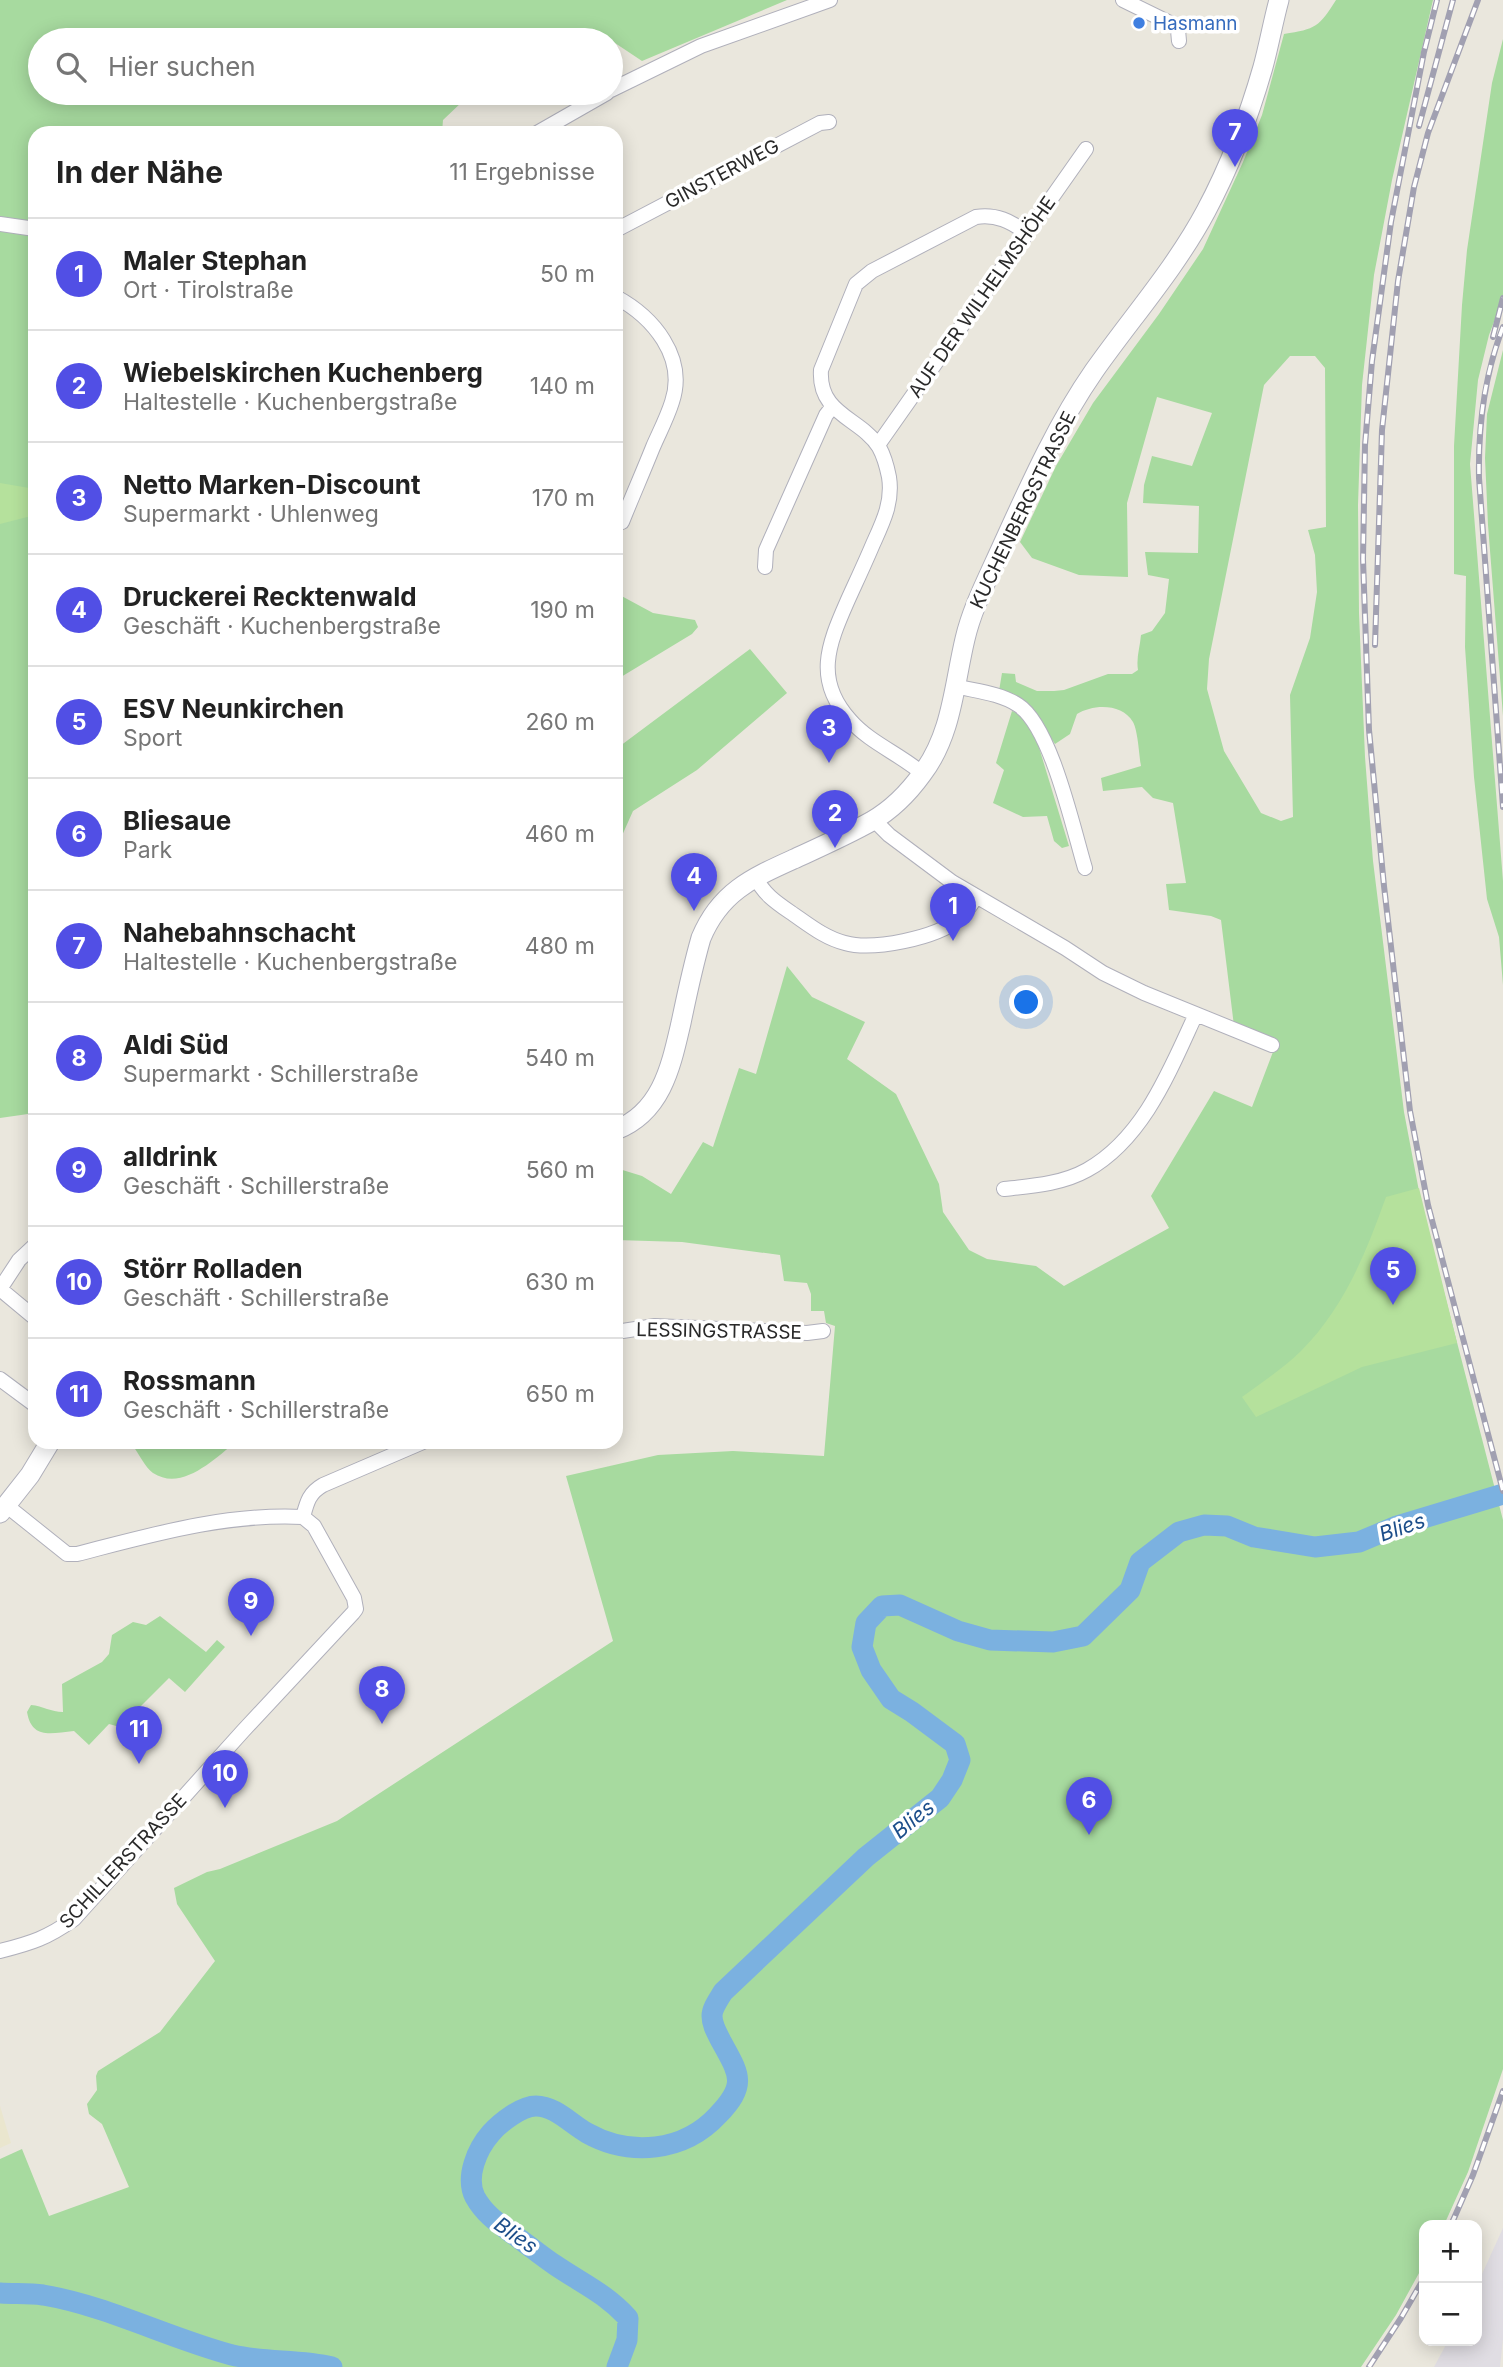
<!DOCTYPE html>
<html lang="de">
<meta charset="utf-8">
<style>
:root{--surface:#fff;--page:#f6f6f6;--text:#222;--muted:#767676;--line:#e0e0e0;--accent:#514fe5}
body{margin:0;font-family:Inter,sans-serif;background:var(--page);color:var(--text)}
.controls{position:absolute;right:21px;bottom:21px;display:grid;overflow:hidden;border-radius:14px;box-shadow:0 4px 18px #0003}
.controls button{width:63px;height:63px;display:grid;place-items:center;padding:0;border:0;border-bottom:2px solid var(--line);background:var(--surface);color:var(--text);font:35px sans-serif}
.you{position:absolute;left:1027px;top:1003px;width:24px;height:24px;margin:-18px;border:5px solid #fff;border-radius:50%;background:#1a73e8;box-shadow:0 0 0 10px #1a73e833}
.badge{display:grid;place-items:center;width:46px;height:46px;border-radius:50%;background:var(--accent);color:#fff;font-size:23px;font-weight:700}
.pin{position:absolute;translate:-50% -58px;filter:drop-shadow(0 2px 4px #0008)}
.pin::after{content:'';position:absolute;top:37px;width:24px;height:21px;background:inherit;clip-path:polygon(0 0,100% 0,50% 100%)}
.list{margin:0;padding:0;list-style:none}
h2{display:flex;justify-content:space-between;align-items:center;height:91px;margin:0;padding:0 28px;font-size:30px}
h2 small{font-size:23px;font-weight:400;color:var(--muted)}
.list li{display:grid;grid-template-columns:46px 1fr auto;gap:21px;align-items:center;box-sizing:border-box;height:112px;padding:0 28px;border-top:2px solid var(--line)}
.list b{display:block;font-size:26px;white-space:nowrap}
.list p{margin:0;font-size:23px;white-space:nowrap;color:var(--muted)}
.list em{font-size:23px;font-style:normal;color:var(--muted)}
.icon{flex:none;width:38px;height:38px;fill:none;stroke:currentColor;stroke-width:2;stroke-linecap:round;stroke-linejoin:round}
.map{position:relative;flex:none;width:1503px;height:2367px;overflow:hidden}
.search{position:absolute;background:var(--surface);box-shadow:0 4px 18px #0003;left:28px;top:28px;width:595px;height:77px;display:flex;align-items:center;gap:18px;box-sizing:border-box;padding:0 24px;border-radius:38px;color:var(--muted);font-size:26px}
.panel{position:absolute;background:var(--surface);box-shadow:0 4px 18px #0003;left:28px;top:126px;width:595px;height:1323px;border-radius:21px}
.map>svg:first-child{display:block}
</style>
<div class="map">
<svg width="1503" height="2367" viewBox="0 0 1503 2367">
<rect width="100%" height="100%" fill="#eae7dd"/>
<path fill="#e0dde3" d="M1503,2228v111l-3,28h-66l14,-26h29v-56z"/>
<path fill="#eae6ce" d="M0,2106l11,37 -11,5z"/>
<path fill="#a7da9f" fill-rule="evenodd" d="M0,0h787l-145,61 -48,-32 -37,6 -8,5h-509v53h429l-6,8 -20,19 -1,13h-407v980l-35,5z
M1336,0h97l-41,180 -18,95 -12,110 -4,120 1,108 6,144 8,104 31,251 18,95 81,313v549l-35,103 -24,53h-20v39l-28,51 -35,52h-1361v-208l22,-10 27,67 80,-29 -27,-63 -13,-10 -2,-10 10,-14 -1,-14 2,-5 62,-39 55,-71 -38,-57 -3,-16 33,-16 13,-3 117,-48 276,-180 -47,-165 92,-21 75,-4 91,5 11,-130 -9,-3 -2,-12h-13v-17l-4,-11 -23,-2 -4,-26 -98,-13 -66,-2v-72l26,8 29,18 32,-52 10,5 26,-79 17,6 31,-108 25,31 53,25 -18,37 49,35 43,90 4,28 26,38 18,9 49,7 28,20 105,-58 -18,-32 63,-105 38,16 24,-63 -42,-18 -13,-106 -10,-4 -42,-6 -3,-26 20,-1 -13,-80 -20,-5 -11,-11 -39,4 -2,-13 40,-12c-2,-11 -3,-35 -8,-44 -11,-19 -40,-18 -56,-8l-7,20 -15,10 -25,-38 -31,-15 3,-18 13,1 1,8 21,9h17l10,-1 44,-16h24l6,-4c-2,-12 2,-23 3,-35l11,-4 13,-18 4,-34 -21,-4 -3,-23 53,1 1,-47 -56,-3 1,-18 8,-29 40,10 20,-53 -55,-16 -30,106 1,74 -49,-2 -47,-17 -12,-16 36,-76 37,-63 66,-89 44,-65 40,-87 19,-47 22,-81c32,-5 35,-7 52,-34zM1290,356h25l10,12 1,159 -18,3 7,25 2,37 -7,46 -20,57 3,122 -12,4 -20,-8 -37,-62 -17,-62 2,-30 55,-274z
M1503,39v259l-14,37 -11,45 -8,84 33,417v104l-4,-48 -12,-38 -13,-122 -9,-130 1,-71 -12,-2v-128l8,-141 5,-55 25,-167z
M1503,350v366l-15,-191 -3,-67 2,-44z
M616,593l37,20 42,7 3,7 -6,7 -76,46z
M750,649l37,44 -90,77 -64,41 -17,38v-100z
M1012,711l10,4 12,16 35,115 -7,2 -8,-7 -7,-25 -24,1 -30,-14 11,-33 -8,-7z
M136,1442h100c-22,17 -54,50 -83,31 -8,-6 -14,-19 -20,-27z
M160,1616l46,36 11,-12 8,7 -40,45 -16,-14 -49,49 -11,-3 -20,21 -15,-14c-23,2 -42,9 -47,-19l4,-7c12,1 20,7 32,7l-1,-28 40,-22 7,-8 3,-19 21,-13 13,3z"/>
<path fill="#b5e19c" d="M0,483l35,6v26l-35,9z
M1419,1188l38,155 -95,24 -106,50 -14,-20c20,-15 42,-29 59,-46 43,-43 65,-98 85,-154z"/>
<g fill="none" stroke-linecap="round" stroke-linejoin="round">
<path stroke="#7bb1e0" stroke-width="21" d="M0,2293c14,1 29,0 43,2 65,11 125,43 189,60 33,8 67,4 100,12
M617,2367l10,-27 1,-22c-23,-25 -45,-34 -73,-53 -12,-8 -23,-17 -34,-25 -18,-14 -35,-23 -46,-43 -10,-20 2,-48 16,-64 9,-10 30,-27 45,-27 19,0 35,18 51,27 43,24 97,19 131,-18 30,-31 21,-41 3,-74 -4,-8 -9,-16 -9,-25 0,-8 7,-17 11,-24l143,-135 74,-59 12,-18 8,-20 -5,-16 -43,-32 -21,-13 -20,-29 -9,-23 4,-24 16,-17 18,-1 58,26 32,9 63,2 30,-6 47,-46 10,-28 39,-30 25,-7 23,1 27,11 61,10 44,-5 38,-16 106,-32"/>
<defs>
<path id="minor" d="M1123,0l49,24 6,6 1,11
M611,90l90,-44 129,-46
M537,133l70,-40
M0,224l35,5
M616,230l204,-107 9,-1
M616,297c37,20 71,60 56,105 -5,16 -13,31 -19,45 -10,25 -21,50 -31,75
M878,445l208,-296
M765,567l1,-17 60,-135 7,-9
M955,686c20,5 45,7 63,19 33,21 55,123 67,163
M923,774c-23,-20 -53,-31 -73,-54 -36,-40 -22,-75 -3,-118 9,-20 18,-39 26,-58 10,-22 20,-42 16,-67 -2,-10 -5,-21 -10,-30 -18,-29 -61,-32 -58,-77l35,-86 16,-13 104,-54c20,-3 35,4 50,16
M874,820l15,15 63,47 113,66 38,25 41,20 128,52
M755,876c8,18 22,27 38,38 16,11 32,24 52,29 28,8 91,-5 114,-24 7,-6 12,-14 17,-22
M1004,1189c28,-3 58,-5 83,-19 57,-32 83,-100 109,-156
M0,1289l19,-29 16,-15
M0,1289l35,29
M616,1332l39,-6 152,7 16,-2
M0,1379l35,26
M7,1506l60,48h10c74,-19 149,-41 226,-37
M303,1517c4,-15 6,-24 20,-32l100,-43
M0,1951c32,-8 47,-13 74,-32l169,-188 110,-118 3,-4 -2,-11 -40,-72 -11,-9"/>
<path id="secondary" d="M616,1130c46,-18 55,-64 65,-107 6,-29 12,-57 20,-85 19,-46 51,-60 93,-79 26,-12 53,-24 78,-38 19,-11 37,-29 50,-47 30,-39 32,-89 43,-135 6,-26 18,-51 29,-75 30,-65 59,-134 100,-193 38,-54 81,-102 112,-160 24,-45 43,-95 57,-144 6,-22 10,-45 16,-67
M0,1513l30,-38 20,-33"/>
</defs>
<use href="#minor" stroke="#b0b0bb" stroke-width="16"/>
<use href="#secondary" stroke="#b0b0bb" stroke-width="21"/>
<use href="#minor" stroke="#fff" stroke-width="14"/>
<use href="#secondary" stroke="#fff" stroke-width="19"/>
<defs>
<path id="rail" d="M1437,0l-13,52 -33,170 -19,139 -7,84 -2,114 6,171 15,156 26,225 18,94 75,286
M1419,126l34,-126
M1503,327c-19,49 -25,98 -24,151l24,329
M1493,337l10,-39
M1375,645l7,-215 16,-149 16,-94 14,-54 50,-133
M1451,2225l22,-50 30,-84
M1369,2367l32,-49 23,-40"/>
</defs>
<use href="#rail" stroke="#a1a0b1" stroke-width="6"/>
<use href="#rail" stroke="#fff" stroke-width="3.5" stroke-dasharray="10" stroke-linecap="butt"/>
</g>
<circle fill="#3f7fe0" stroke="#fff" stroke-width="2.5" cx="1139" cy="23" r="7"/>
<g text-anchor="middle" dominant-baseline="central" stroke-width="7" stroke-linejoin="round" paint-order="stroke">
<g font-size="19" fill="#366cbe" stroke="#fff" text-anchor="start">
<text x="1153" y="23">Hasmann</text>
</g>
<g font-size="19" fill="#292929" stroke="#fff">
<text transform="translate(722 174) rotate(-28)">GINSTERWEG</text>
<text transform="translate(982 297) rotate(-55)">AUF DER WILHELMSHÖHE</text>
<text transform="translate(1023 510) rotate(-64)">KUCHENBERGSTRASSE</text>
<text transform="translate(719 1331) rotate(1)">LESSINGSTRASSE</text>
<text transform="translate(123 1861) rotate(-47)">SCHILLERSTRASSE</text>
</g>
<g font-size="21" font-style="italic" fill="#1c4e8a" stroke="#fff">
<text transform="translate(1402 1527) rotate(-19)">Blies</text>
<text transform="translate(913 1819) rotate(-39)">Blies</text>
<text transform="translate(516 2235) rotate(35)">Blies</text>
</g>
</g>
</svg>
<div class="controls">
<button>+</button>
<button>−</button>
</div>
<div class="you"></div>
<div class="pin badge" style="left:953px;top:941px">1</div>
<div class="pin badge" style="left:835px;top:848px">2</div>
<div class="pin badge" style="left:829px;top:763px">3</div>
<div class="pin badge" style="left:694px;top:911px">4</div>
<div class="pin badge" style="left:1393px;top:1305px">5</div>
<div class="pin badge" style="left:1089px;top:1835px">6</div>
<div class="pin badge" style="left:1235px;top:167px">7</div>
<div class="pin badge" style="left:382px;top:1724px">8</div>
<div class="pin badge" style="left:251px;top:1636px">9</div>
<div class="pin badge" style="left:225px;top:1808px">10</div>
<div class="pin badge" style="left:139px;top:1764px">11</div>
<div class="search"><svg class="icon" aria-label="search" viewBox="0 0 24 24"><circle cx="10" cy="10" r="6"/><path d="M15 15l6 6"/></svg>Hier suchen</div>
<section class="panel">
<h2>In der Nähe<small>11 Ergebnisse</small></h2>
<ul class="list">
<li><span class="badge">1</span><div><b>Maler Stephan</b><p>Ort · Tirolstraße</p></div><em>50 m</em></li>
<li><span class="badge">2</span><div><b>Wiebelskirchen Kuchenberg</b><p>Haltestelle · Kuchenbergstraße</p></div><em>140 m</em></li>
<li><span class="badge">3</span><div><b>Netto Marken-Discount</b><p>Supermarkt · Uhlenweg</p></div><em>170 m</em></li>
<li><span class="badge">4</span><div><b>Druckerei Recktenwald</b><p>Geschäft · Kuchenbergstraße</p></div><em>190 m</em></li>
<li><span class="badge">5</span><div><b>ESV Neunkirchen</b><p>Sport</p></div><em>260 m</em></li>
<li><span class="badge">6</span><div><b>Bliesaue</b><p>Park</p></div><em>460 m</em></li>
<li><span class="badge">7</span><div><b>Nahebahnschacht</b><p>Haltestelle · Kuchenbergstraße</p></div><em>480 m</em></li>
<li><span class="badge">8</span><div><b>Aldi Süd</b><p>Supermarkt · Schillerstraße</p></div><em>540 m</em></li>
<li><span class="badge">9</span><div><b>alldrink</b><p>Geschäft · Schillerstraße</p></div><em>560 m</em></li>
<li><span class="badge">10</span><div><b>Störr Rolladen</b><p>Geschäft · Schillerstraße</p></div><em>630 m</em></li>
<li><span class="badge">11</span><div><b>Rossmann</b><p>Geschäft · Schillerstraße</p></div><em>650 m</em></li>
</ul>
</section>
</div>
